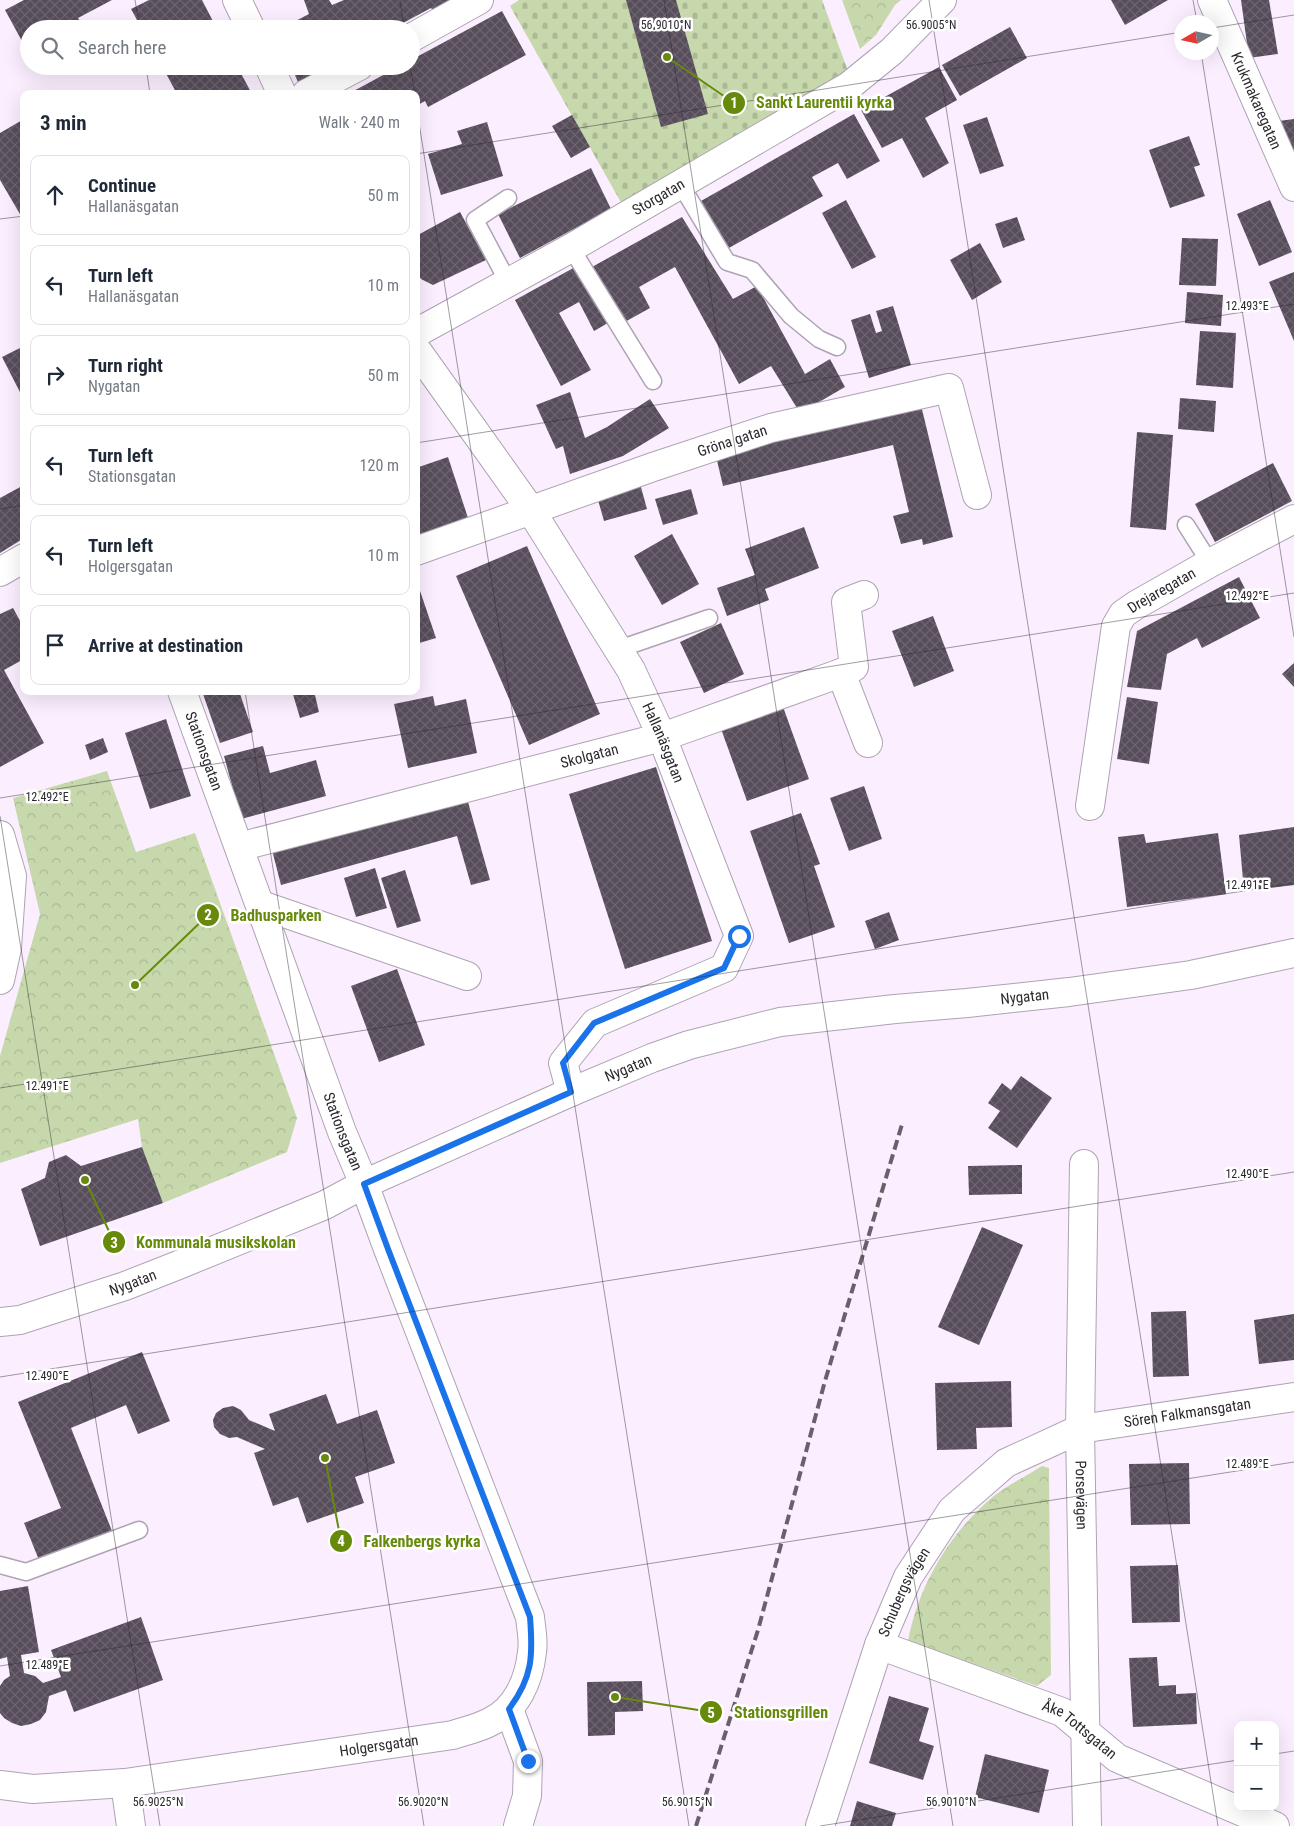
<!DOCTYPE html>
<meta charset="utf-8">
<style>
:root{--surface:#fff;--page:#f6f6f7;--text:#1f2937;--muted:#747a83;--line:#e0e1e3}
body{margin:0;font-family:"Roboto Condensed",sans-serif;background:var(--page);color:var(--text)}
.controls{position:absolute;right:15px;bottom:15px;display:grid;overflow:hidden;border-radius:10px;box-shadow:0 5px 20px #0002}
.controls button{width:45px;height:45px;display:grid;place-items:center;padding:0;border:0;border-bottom:1px solid var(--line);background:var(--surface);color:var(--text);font:25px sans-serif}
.compass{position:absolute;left:1174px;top:15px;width:45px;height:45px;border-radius:50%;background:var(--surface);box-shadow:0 5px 20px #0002;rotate:261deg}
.stop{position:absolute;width:15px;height:15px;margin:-11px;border:4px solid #1a73e8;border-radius:50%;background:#fff}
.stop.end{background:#1a73e8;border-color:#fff;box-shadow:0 1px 5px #0008}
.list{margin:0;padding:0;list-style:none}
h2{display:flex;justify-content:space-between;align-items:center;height:65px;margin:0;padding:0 20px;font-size:21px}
h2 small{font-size:16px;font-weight:400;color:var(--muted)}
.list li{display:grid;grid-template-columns:32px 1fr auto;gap:15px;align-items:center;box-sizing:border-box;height:80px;margin:0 10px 10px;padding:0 10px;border:1px solid var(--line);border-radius:10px}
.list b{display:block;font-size:19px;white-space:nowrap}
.list p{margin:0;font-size:16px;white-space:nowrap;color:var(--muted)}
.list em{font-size:16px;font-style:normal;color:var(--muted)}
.icon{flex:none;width:28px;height:28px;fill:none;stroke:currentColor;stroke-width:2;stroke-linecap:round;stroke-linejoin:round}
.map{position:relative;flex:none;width:1294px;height:1826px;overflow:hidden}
.search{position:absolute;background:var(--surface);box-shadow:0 5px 20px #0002;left:20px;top:20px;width:400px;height:55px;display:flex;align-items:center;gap:12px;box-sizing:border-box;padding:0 18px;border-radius:28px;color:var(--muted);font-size:19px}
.panel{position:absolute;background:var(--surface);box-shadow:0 5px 20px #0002;left:20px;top:90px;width:400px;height:605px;border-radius:10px}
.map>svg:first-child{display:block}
</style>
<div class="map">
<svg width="1294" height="1826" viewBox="0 0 1294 1826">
<defs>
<pattern id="cemetery-stones" width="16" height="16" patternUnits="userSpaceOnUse" patternTransform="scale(1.25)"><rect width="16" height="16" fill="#c7d9ac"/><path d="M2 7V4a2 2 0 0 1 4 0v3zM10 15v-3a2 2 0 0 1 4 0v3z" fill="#abba94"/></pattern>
<pattern id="park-crowns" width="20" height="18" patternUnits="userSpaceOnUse" patternTransform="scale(1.25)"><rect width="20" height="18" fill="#c7d9ac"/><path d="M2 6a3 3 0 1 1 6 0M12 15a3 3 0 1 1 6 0" fill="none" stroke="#abba94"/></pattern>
<pattern id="building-cross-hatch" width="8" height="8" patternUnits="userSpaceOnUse" patternTransform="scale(1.25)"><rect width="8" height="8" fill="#574d5b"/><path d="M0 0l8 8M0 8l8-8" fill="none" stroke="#6c646f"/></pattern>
</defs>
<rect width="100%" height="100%" fill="#fbefff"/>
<path fill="url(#cemetery-stones)" d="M519,0h303l26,71 -225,135 -113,-200z"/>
<path fill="url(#park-crowns)" d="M842,0h59l-6,5 -19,30 -16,14z
M107,771l29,81 59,-19 102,285 -10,34 -124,51 -21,-56 -4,-28 -138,44v-107l40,-142 -27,-116z
M1042,1466l7,2 2,207 -14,11 -129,-45c10,-53 39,-104 80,-140 15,-14 37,-24 54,-35z"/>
<path fill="url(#building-cross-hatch)" d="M24,0h88l-34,18 6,11h-55v25l-24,-44z
M149,0h53l15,29h-75l-11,-20z
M304,0h25l3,5 12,-5h116l-24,15 -5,-7 -28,15 4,6h-127l29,-15z
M626,0h50l32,114 -47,13z
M1111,0h57l-43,25z
M1241,0h28l9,54 -29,4z
M502,11l24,44 -98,52 -3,-6 -9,5v-12h-68l52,-28h11v-6z
M1010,27l17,31 -67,38 -18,-31z
M162,66h75l15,28h-75z
M291,66h41l-34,16z
M939,67l18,33 -32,18 24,45 -26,15 -21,-40 -20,10 -21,-38z
M854,114l26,47 -33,18 -9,-16 -26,14 11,19 -96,53 -26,-48z
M572,115l18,32 -19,11 -19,-32z
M987,117l17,49 -24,8 -17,-49z
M24,119v102l-24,-41v-47z
M1294,119v30l-2,1 -13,-29z
M487,122l16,54 -62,19 -13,-41 34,-10 -5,-13z
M1189,136l11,29 -6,2 11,29 -35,12 -21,-58z
M591,168l20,41 -91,49 -22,-44z
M846,200l30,57 -24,12 -30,-56z
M1270,200l22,52 -33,14 -22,-52z
M460,212l26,48 -53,25 -12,-6 -5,-9v-34z
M682,217l51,82 24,-13 48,88 25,-15 15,28 -45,26 -29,-47 -32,18 -64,-117 -36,20 11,21 -27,15 -31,-56z
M1017,217l8,23 -22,8 -8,-24z
M1182,238l36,1 -2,47 -37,-1z
M980,243l22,39 -30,18 -22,-40z
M577,266l31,57 -14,8 -15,-29 -20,11 32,57 -30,16 -46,-86z
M1294,272v69l-25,-59z
M1187,292l36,3 -2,31 -36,-3z
M893,306l18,59 -42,13 -18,-58 19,-6 6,19 6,-2 -6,-20z
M1200,331l36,2 -3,55 -37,-3z
M24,346v54l-22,-43z
M570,392l15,46 22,-11 43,-28 19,29 -46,28 -53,18 -7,-28 -7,3 -20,-44z
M919,397l34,140 -30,8 -1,-6 -21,5 -8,-28 16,-4 -16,-67 -170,41 -8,-34z
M1180,398l36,3 -2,31 -36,-3z
M1137,432l36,3 -7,95 -36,-3z
M448,457l21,64 -53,20v-73z
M1273,463l19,38 -77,41 -20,-38z
M639,480l8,29 -43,12 -8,-28z
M24,485v53l-24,15v-55z
M691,489l7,25 -35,11 -8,-26z
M804,527l15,41 -54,21 4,11 -42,16 -10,-28 38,-13 -10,-26z
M672,534l27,50 -37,21 -28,-49z
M527,546l73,168 -71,31 -73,-169z
M1239,577l21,41 -58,30 -5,-10 -30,16 -6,36 -34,-3 10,-56z
M416,579l20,59 -20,6z
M13,608l11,20v31l-20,11 40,73 -44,24v-153z
M933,616l21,55 -40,16 -22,-56z
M721,623l23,51 -40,19 -24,-51z
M1294,663v24l-12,-13z
M202,691h37l14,41 -33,11z
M292,691h22l5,21 -19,6z
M433,696l2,10 31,-7 11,54 -69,15 -14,-64z
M1127,697l31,5 -9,62 -32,-5z
M782,704l27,75 -62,22 -27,-75z
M166,719l25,77 -41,13 -25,-76z
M103,738l5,14 -18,8 -5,-15z
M263,746l7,27 46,-13 10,36 -85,23 -17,-63z
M656,767l56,174 -87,28 -56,-175z
M864,786l18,53 -33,12 -19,-53z
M466,795l24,85 -19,5 -14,-49 -176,49 -9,-35z
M801,813l19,51 -6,2 21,61 -46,16 -39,-112z
M1294,827v58l-50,6 -5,-56z
M1218,833l8,61 -99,13 -9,-70 26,-3 2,9z
M375,868l12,40 -31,9 -12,-39z
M405,870l16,51 -24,7 -16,-50z
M889,912l10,28 -24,9 -10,-28z
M397,969l28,76 -46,17 -28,-76z
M1021,1076l31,22 -35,50 -29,-20 12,-17 -12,-8 14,-20 9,7z
M142,1147l21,56 -123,43 -19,-57 24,-11 4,-16 17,-7 15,11z
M1022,1165v29l-53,1 -1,-29z
M982,1227l41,18 -44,100 -41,-18z
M1186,1311l3,65 -36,1 -2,-65z
M1294,1314v46l-35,4 -5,-44z
M142,1352l28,69 -32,13 -12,-29 -55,23 41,103 -73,29 -15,-37 37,-15 -43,-106z
M1011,1381l1,46 -36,1 1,21 -40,1 -2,-67z
M326,1394l11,30 40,-14 18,53 -40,14 9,26 -57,20 -9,-26 -25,9 -19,-53 11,-4 -28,-12 -8,1 -9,-4 -6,-7 -1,-7 3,-7 7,-5 10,-2 8,4 8,10 26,11 -6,-17z
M1189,1463l1,61 -59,1 -2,-61z
M1178,1565l2,57 -48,1 -2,-57z
M28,1586l11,66 -18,3 3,18 11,3 8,7 18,-6 -10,-27 90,-33 22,63 -89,32 -8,-22 -17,6 -3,16 -6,8 -9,4 -10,2 -9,-3 -8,-5 -4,-5v-27l4,-6 6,-4 -3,-19 -7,2v-68z
M1157,1657l2,29 17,-1v9l20,-1 1,31 -64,3 -4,-69z
M642,1681l1,30 -28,1v23l-27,1 -1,-54z
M889,1696l40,12 -10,33 15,5 -11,34 -54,-17z
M985,1754l64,16 -10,43 -64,-16z
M857,1801l39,12 -4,13h-42z"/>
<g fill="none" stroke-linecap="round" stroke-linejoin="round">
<defs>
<path id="lane" d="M681,185l46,77 25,8 39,46 28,23 18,8
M508,198l-33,22 33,62
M571,248l82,133
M1186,525l24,38
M619,649l90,-31
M0,1565l26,7 113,-42"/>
<g id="street">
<path d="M237,0l14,29"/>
<path id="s1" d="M1212,0l82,187"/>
<path d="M411,38l68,-38"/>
<path d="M269,66l13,28"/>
<path d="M306,94l53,-28"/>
<path id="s2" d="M416,333l155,-85 278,-162 43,-35 50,-51"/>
<path id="s3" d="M416,349l114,160 101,161 31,67 77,199 -15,32 -129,55 -32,40 8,29"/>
<path id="s4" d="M416,551l237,-84 118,-39 178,-40 28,107"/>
<path d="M0,572l24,-14"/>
<path d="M841,673l27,70"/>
<path id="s5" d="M182,691l160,441 22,52"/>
<path id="s6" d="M1090,806l26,-180 7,-12 13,-9 74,-42 84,-44"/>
<path id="s7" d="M239,847l423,-110 179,-64 13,-6 -8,-65 18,-7"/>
<path d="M261,905l206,71"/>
<path id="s8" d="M1084,1164l-4,265 7,397"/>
<path id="s9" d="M879,1645l183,67 55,46 158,68"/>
<path d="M509,1709l19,52 -1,35 -9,30"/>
<path d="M125,1783l6,43"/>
<path id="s10" d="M820,1826l59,-181 29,-68 44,-67 54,-47 74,-34 214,-32"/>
</g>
<g id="secondary">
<path d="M0,835l12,41 -5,72 -7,32"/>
<path id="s11" d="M0,1322l20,-2 105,-34 51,-20 149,-61 39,-21 207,-92 81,-34 37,-13 91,-23 115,-13 72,-6 102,-11 122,-17 103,-22"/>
<path id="s12" d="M0,1785l33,4 92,-6 328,-48c12,-4 26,-7 37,-13 27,-13 39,-42 42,-70 2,-11 -1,-24 -2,-35l-142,-368 -24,-65"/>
</g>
</defs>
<use href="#lane" stroke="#aea3b2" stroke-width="19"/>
<use href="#street" stroke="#aea3b2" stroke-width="30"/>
<use href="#secondary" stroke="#aea3b2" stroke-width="30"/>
<use href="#lane" stroke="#fff" stroke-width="16"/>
<use href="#street" stroke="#fff" stroke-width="28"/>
<use href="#secondary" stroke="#fff" stroke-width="28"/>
<path stroke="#68616a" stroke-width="4" stroke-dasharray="10 5" stroke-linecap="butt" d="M696,1826l62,-196 67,-249 78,-260"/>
</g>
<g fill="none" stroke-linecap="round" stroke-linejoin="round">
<path stroke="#1a73e8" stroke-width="6" d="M528,1761l-19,-52c24,-32 24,-54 21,-92l-142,-368 -24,-65 207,-92 -8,-29 31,-40 130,-55 15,-32"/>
</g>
<path fill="none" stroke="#2c282e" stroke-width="1" stroke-opacity="0.45" d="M135,0l5,29M400,0l4,29M664,0l289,1826M929,0l289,1826M1193,0l4,22M1212,28l82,-13M1201,52l93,585M146,66l4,28M410,66l5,28M416,104l273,1722M416,154l766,-122M0,219l24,-3M416,443l878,-139M0,509l24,-4M245,691l179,1135M0,798l1294,-205M0,816l160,1010M0,1088l1294,-205M0,1377l1294,-205M0,1666l1294,-204M1275,1754l19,-3M820,1826l418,-66"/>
<g text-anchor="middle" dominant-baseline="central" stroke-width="5" stroke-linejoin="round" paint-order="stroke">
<g font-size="15" fill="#2c282e" stroke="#fff">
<text stroke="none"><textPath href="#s1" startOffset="110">Krukmakaregatan</textPath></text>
<text stroke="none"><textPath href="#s2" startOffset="278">Storgatan</textPath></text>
<text stroke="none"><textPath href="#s4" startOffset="335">Gröna gatan</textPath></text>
<text stroke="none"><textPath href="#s6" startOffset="241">Drejaregatan</textPath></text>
<text stroke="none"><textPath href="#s3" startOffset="466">Hallanäsgatan</textPath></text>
<text stroke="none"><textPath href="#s5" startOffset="64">Stationsgatan</textPath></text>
<text stroke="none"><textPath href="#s7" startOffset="362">Skolgatan</textPath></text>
<text stroke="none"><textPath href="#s11" startOffset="1084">Nygatan</textPath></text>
<text stroke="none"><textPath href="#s11" startOffset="679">Nygatan</textPath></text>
<text stroke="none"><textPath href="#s5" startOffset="469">Stationsgatan</textPath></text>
<text stroke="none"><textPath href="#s11" startOffset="139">Nygatan</textPath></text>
<text stroke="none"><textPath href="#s10" startOffset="606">Sören Falkmansgatan</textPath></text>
<text stroke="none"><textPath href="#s8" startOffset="331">Porsevägen</textPath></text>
<text stroke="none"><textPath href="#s10" startOffset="249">Schubergsvägen</textPath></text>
<text stroke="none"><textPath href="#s9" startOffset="219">Åke Tottsgatan</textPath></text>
<text stroke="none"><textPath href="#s12" startOffset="382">Holgersgatan</textPath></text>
</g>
</g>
<g font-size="12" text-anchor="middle" fill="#2c282e" stroke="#fff" stroke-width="5" stroke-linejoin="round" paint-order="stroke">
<text x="666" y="29">56.9010°N</text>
<text x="931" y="29">56.9005°N</text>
<text x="1247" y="310">12.493°E</text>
<text x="1247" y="600">12.492°E</text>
<text x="47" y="801">12.492°E</text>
<text x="1247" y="889">12.491°E</text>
<text x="47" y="1090">12.491°E</text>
<text x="1247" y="1178">12.490°E</text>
<text x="47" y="1380">12.490°E</text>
<text x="1247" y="1468">12.489°E</text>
<text x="47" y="1669">12.489°E</text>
<text x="158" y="1806">56.9025°N</text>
<text x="423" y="1806">56.9020°N</text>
<text x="687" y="1806">56.9015°N</text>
<text x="951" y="1806">56.9010°N</text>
</g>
<path fill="none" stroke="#678a0d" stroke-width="2" d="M667 57L734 103M135 985L208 915M85 1180L114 1242M325 1458L341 1541M615 1697L711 1712"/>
<g fill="#678a0d" stroke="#fff" stroke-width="2">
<circle cx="667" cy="57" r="5"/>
<circle cx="135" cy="985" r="5"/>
<circle cx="85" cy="1180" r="5"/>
<circle cx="325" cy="1458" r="5"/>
<circle cx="615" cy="1697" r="5"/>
<circle cx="734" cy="103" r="12"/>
<circle cx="208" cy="915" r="12"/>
<circle cx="114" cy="1242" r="12"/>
<circle cx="341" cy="1541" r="12"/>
<circle cx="711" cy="1712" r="12"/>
</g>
<g font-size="15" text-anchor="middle" font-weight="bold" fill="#fff">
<text x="734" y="108">1</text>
<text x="208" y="920">2</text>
<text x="114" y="1248">3</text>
<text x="341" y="1546">4</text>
<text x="711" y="1718">5</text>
</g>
<g font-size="16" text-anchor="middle" font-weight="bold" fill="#678a0d" stroke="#fff" stroke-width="5" stroke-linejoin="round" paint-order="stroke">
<text x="824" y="108">Sankt Laurentii kyrka</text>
<text x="276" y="921">Badhusparken</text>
<text x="216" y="1248">Kommunala musikskolan</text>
<text x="422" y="1547">Falkenbergs kyrka</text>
<text x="781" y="1718">Stationsgrillen</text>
</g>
</svg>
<div class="controls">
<button>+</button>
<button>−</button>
</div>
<svg class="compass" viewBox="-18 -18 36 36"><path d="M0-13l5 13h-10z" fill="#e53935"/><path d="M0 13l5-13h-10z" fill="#747a83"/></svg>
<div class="stop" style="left:739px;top:936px"></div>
<div class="stop end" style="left:528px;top:1761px"></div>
<div class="search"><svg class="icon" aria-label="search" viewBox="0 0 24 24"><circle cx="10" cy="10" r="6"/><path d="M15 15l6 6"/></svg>Search here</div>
<section class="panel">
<h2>3 min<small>Walk · 240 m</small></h2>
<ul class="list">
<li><svg class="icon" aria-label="ahead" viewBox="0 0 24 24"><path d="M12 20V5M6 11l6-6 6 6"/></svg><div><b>Continue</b><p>Hallanäsgatan</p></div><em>50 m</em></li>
<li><svg class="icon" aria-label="left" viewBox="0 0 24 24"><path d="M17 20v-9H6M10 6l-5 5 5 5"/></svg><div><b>Turn left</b><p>Hallanäsgatan</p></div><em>10 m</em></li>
<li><svg class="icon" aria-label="right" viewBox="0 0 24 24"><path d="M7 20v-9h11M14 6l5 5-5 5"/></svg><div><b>Turn right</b><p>Nygatan</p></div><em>50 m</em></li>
<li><svg class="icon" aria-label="left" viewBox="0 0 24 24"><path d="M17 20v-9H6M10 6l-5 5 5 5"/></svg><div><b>Turn left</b><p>Stationsgatan</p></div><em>120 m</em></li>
<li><svg class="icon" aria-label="left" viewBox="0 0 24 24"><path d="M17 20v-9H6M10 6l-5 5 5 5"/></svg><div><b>Turn left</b><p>Holgersgatan</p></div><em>10 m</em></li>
<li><svg class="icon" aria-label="arrive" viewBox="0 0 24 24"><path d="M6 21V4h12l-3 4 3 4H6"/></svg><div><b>Arrive at destination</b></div></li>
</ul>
</section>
</div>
